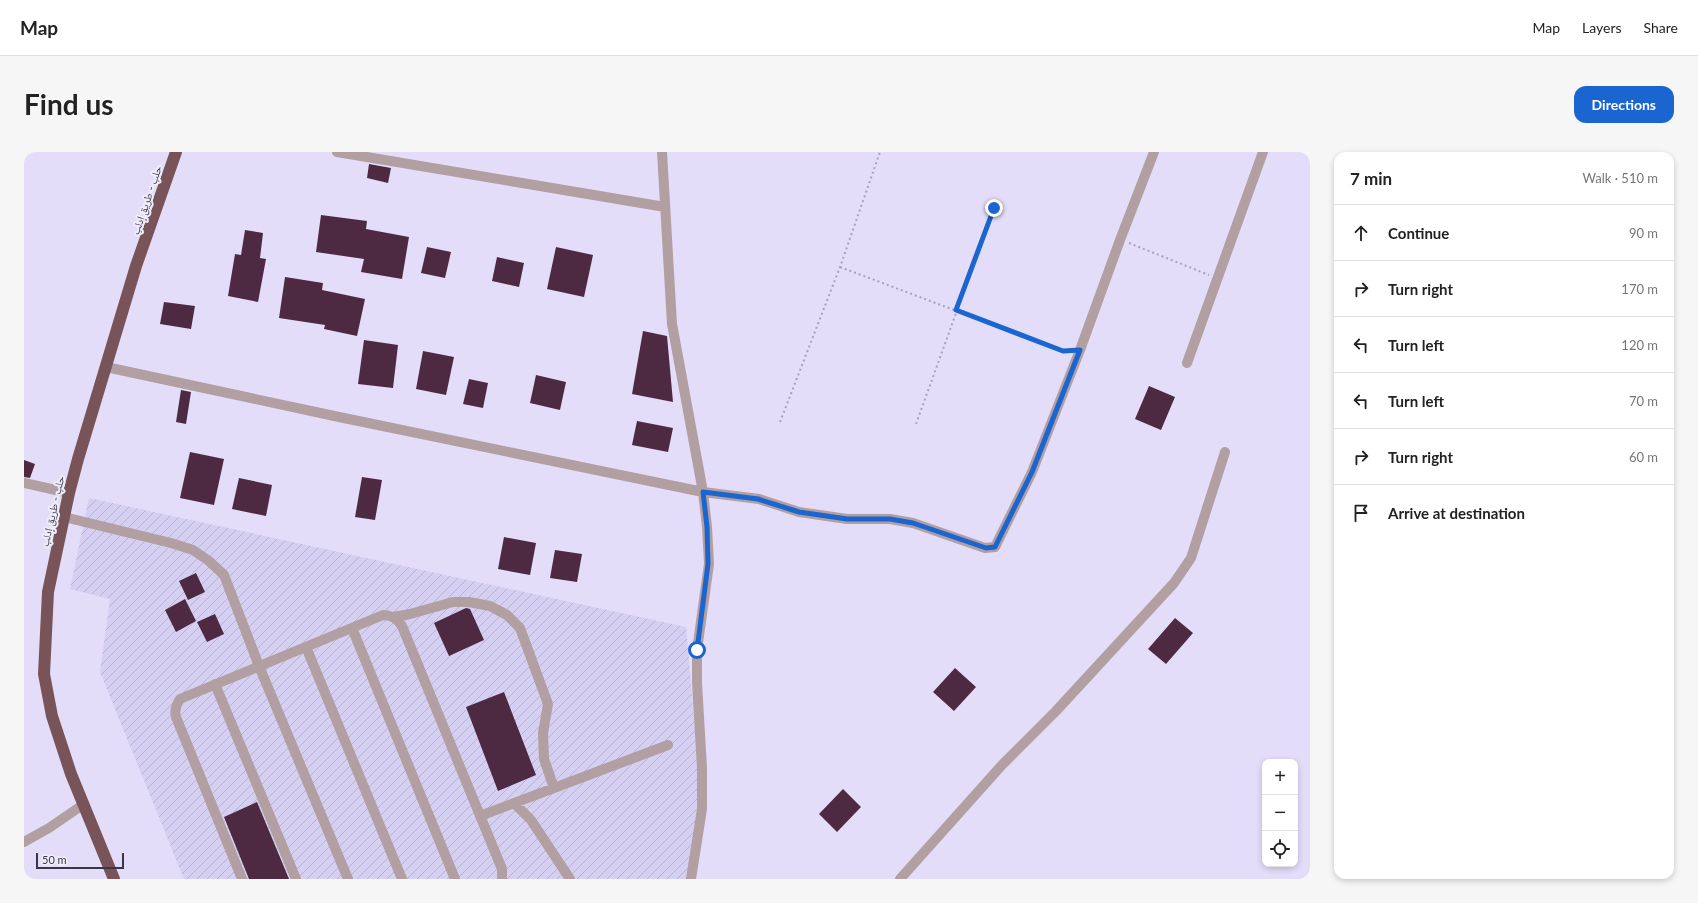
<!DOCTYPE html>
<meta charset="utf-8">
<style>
:root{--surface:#fff;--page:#f6f6f6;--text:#222;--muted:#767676;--line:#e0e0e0;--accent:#1a65d0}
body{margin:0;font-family:Lato,"Noto Naskh Arabic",sans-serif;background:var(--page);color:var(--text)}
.controls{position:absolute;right:12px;bottom:12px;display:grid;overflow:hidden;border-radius:8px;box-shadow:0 2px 6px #0003}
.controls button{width:36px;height:36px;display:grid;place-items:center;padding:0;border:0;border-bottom:1px solid var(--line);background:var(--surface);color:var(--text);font:20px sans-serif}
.scale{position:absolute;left:12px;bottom:10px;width:88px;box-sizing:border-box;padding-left:4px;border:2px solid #393745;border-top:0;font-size:11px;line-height:14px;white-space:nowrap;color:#393745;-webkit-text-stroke:3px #efedfb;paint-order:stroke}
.stop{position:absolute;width:12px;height:12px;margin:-9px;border:3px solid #1a65d0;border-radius:50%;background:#fff}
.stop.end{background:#1a65d0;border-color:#fff;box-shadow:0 1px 4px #0008}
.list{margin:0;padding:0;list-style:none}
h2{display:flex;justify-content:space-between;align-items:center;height:52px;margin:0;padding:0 16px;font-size:17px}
h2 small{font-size:13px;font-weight:400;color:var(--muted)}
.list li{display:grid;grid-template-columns:26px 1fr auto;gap:12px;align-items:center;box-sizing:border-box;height:56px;padding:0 16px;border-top:1px solid var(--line)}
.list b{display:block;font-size:15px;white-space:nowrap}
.list em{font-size:13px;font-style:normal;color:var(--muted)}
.icon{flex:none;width:22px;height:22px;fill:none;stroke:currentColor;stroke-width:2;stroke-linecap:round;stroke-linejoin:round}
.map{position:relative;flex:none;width:1286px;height:727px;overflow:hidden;border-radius:12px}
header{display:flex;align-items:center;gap:24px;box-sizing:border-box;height:56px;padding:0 20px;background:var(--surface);border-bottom:1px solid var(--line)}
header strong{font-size:19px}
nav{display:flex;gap:22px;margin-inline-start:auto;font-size:14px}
.intro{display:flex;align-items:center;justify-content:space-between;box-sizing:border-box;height:96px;padding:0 24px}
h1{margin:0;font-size:28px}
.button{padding:10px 18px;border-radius:12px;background:var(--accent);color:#fff;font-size:14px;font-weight:700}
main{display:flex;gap:24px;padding:0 24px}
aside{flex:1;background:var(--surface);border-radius:12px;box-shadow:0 2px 6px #0003}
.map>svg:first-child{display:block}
</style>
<header>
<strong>Map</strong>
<nav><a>Map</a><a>Layers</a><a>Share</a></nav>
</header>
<div class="intro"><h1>Find us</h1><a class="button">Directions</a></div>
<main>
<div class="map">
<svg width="1286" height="727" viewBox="0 0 1286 727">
<defs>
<pattern id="industrial-furrows" width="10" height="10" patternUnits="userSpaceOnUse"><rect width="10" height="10" fill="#d5cff1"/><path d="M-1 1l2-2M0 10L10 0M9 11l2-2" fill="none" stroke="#b8b2d0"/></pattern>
</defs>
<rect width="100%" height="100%" fill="#e3ddfa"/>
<path fill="url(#industrial-furrows)" d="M65,346l597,129 17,192 -14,60h-505l-84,-207 10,-73 -40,-10z"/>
<path fill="#4d2a42" d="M345,12l22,4 -3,15 -21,-5z
M297,63l46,6 -1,8 43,8 -7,42 -41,-7 3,-13 -48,-7z
M221,78l18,3 -3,25 6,1 -8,43 -30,-6 7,-42 6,1z
M403,95l24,5 -6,26 -24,-5z
M532,95l37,8 -9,42 -37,-8z
M473,105l27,6 -5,24 -27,-6z
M261,125l38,6 -1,7 43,9 -8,37 -33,-7 1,-4 -46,-7z
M140,150l31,4 -4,23 -31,-5z
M619,179l24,5 6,66 -41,-8z
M340,188l34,5 -5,43 -35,-4z
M399,199l31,6 -8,38 -30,-6z
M512,223l30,7 -6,28 -30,-7z
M445,227l19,4 -5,25 -20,-4z
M1125,234l26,11 -14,33 -26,-11z
M157,238l10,2 -5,32 -10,-2z
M613,269l36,7 -5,24 -36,-7z
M166,300l34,7 -10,46 -34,-7z
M0,308l11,4 -5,14 -6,-1z
M338,325l20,3 -7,40 -20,-3z
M215,326l33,7 -6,31 -34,-7z
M480,385l32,6 -6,32 -32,-6z
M531,398l27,4 -5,28 -27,-4z
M172,421l9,19 -17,8 -9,-19z
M161,447l11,22 -20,11 -11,-22z
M442,456l4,1 14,31 -35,16 -15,-33z
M191,462l9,20 -17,8 -10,-20z
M1151,466l18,15 -27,31 -18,-15z
M931,516l21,19 -22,24 -21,-19z
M480,540l32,83 -38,16 -32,-84z
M819,637l18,18 -24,25 -18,-18z
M233,650l32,77h-40l-2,-5 -23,-57z"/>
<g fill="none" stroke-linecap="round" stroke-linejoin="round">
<path stroke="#a6a2b9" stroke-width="2" stroke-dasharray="2 3" stroke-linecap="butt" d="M1105,91l80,32
M816,115l223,84h6
M756,270l60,-155 40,-115
M892,272l78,-216"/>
<path stroke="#b29fa1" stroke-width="10" d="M313,0l328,55
M638,0l10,172 31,168 4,35 2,37 -12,86v33l5,85v41l-11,70
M1163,211l76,-211
M82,215l233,50 364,75 56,7 40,13 48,7h43l23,4 72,25 10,-1 37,-75 48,-122 40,-110 34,-88
M0,331l45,10
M40,365l107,26 22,7 16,11 15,14 35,91 89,213
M369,465l17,-3 43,-12h16l21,4 17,9 13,13 28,76 -5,29 1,26 10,29
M328,476l103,251
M282,495l96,232
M191,532l81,195
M490,651l17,17 39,59
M456,664l188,-71
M0,690l25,-14 35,-24
M218,727l-66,-162c-2,-7 0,-12 4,-18l203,-84c9,0 14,4 19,11l100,243v10
M876,727l102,-114 54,-54 118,-128 17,-25 34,-106"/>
<path stroke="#785458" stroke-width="12" d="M90,727l-43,-105 -19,-58 -8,-42 4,-82 21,-99 9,-34 58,-193 40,-114"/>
</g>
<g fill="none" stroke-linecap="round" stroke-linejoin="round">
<path stroke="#1a65d0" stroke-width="5" d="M673,498l11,-86 -1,-37 -4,-35 55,7 41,13 48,7h43l23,4 73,25 9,-1 37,-75 48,-122 -17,1 -107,-41 38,-102"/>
</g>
<g text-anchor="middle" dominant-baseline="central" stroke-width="4" stroke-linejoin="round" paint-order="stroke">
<g font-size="11" fill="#393745" stroke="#efedfb">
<text transform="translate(122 48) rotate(-71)">حلب - طريق إدلب</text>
<text transform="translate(28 359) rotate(-77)">حلب - طريق إدلب</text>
</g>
</g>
</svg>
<div class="controls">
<button>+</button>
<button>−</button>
<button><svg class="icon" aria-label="locate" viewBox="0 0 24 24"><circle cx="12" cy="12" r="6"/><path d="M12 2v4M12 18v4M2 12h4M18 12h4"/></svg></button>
</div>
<div class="scale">50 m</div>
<div class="stop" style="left:673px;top:498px"></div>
<div class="stop end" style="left:970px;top:56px"></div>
</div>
<aside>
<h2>7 min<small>Walk · 510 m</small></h2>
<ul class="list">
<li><svg class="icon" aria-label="ahead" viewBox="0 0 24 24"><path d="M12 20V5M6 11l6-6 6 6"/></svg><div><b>Continue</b></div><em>90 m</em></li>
<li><svg class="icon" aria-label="right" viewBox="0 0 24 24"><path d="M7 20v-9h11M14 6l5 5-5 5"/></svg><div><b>Turn right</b></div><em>170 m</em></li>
<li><svg class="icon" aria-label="left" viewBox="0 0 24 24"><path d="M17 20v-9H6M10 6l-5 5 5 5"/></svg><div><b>Turn left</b></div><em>120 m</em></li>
<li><svg class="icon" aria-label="left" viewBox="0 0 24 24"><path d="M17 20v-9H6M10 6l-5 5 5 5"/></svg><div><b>Turn left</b></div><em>70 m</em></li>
<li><svg class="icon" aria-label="right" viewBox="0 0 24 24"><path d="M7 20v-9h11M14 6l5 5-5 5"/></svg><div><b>Turn right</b></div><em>60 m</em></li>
<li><svg class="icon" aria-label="arrive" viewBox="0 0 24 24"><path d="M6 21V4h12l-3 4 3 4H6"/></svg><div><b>Arrive at destination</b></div></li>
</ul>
</aside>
</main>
